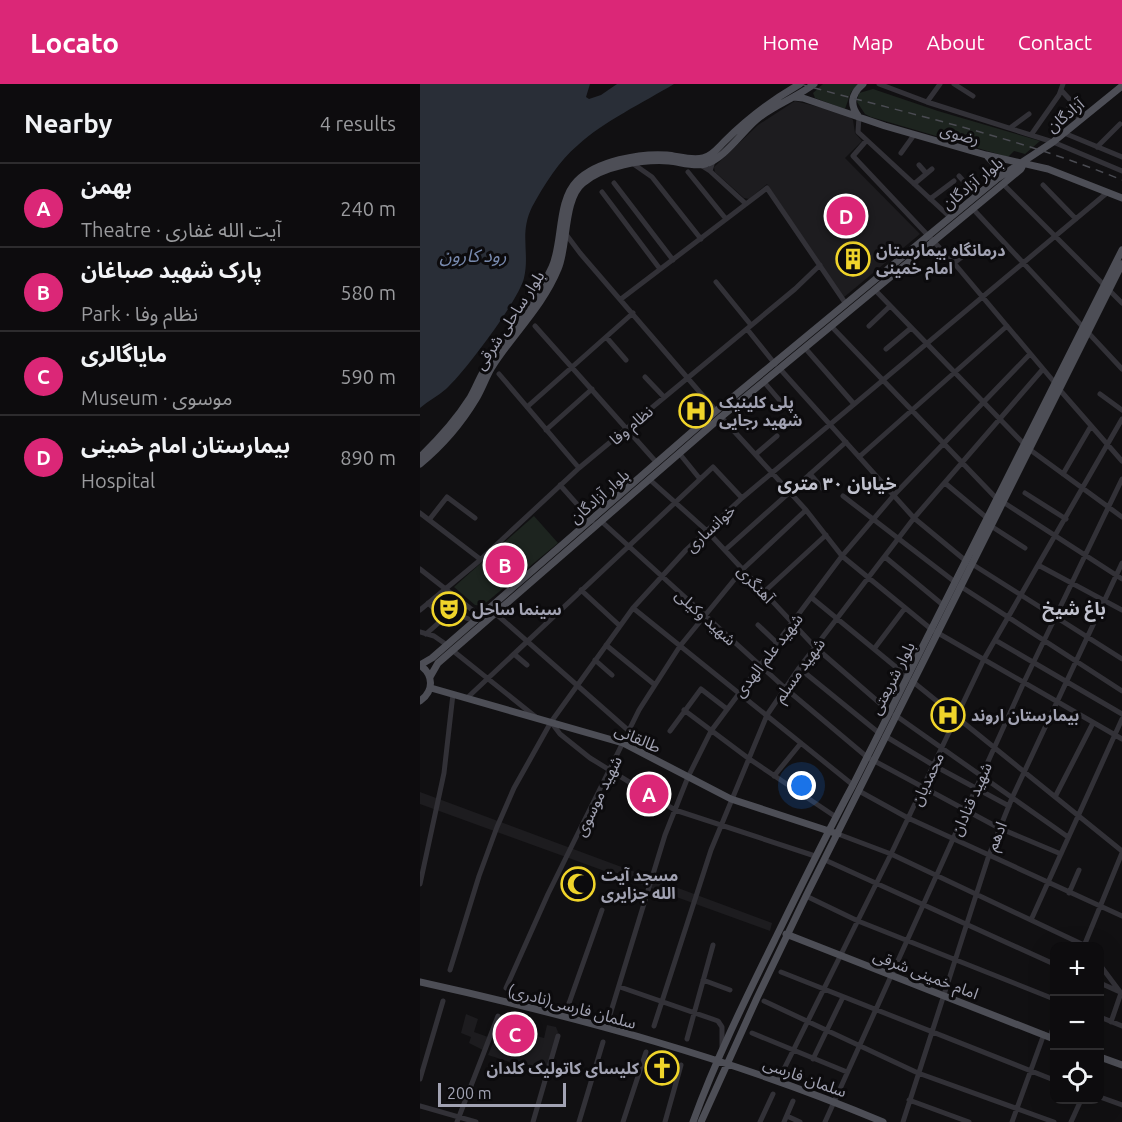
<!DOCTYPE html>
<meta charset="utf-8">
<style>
:root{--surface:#0d0c0e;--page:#1b1a1c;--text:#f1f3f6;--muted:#9a9b9e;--line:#2d2c2e;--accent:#db2777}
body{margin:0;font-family:Ubuntu,"Noto Sans Arabic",sans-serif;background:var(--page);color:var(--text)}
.controls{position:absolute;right:18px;bottom:18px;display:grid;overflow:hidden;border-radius:12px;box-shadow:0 6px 24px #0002}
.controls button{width:54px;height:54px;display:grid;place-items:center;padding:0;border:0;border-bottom:2px solid var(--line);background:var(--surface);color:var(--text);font:30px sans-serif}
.scale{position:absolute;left:18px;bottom:15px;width:128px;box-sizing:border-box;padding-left:6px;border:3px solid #a2a3b3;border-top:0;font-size:16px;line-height:21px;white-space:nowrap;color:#a2a3b3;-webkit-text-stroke:4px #0c0b0d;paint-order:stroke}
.you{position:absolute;left:382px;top:702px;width:21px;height:21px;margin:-15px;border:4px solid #fff;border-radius:50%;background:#1a73e8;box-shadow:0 0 0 9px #1a73e833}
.badge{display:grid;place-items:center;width:39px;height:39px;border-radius:50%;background:var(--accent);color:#fff;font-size:20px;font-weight:700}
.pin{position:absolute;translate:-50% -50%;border:3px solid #fff;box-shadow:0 2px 6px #0006}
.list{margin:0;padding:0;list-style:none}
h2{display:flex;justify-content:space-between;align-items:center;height:78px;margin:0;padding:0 24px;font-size:26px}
h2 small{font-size:20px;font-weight:400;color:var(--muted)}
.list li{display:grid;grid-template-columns:39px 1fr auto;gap:18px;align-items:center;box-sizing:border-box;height:84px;padding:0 24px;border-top:2px solid var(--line)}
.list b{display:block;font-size:22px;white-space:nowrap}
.list p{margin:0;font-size:20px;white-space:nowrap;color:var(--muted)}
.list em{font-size:20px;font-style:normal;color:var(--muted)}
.icon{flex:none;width:33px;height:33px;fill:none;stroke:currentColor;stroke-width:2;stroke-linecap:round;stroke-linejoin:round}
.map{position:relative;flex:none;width:702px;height:1038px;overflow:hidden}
header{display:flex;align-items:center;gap:36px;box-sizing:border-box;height:84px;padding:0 30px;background:var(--accent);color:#fff}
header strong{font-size:28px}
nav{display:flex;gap:33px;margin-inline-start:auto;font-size:21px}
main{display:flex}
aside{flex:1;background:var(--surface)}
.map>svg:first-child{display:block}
</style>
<header>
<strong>Locato</strong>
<nav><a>Home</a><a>Map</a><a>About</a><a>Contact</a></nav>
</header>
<main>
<aside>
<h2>Nearby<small>4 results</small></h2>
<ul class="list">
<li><span class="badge">A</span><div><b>بهمن</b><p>Theatre · آیت الله غفاری</p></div><em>240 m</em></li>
<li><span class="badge">B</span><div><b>پارک شهید صباغان</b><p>Park · نظام وفا</p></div><em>580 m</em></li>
<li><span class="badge">C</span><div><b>مایاگالری</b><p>Museum · موسوی</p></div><em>590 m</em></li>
<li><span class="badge">D</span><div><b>بیمارستان امام خمینی</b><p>Hospital</p></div><em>890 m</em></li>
</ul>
</aside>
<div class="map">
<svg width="702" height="1038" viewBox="0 0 702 1038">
<rect width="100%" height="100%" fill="#111012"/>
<path fill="#1d1c1f" d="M375,17l52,13 6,6 2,13 7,8 -17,17 75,76 -77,64 -76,-114 -18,15 -5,-1 -29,-26 -1,-5 44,-42z
M0,708l352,131 -2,8 -350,-127z
M46,930l12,5 -4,13 14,5 -5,13 -14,-7 2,-6 -10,-4z
M91,931l10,3 -4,13 27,7 3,-13 9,2 2,5 -13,41 -57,-18 16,-38z"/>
<path fill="#1d241f" d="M403,0h36l-8,8 -6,17 -30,-11 -2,-5z
M453,5l65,22 102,30 -15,13 -11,-3 -6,6 -137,-40 -6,-3 -8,-12 2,-9z
M114,432l24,27 -76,63 -7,-1 -21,-18z"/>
<path fill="#292e37" d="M0,0h170l-4,13 3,2 12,-4 16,-11h57c-30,18 -71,38 -96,61 -19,16 -34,40 -46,62 -13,27 -2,45 -8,71 -5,22 -60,95 -78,111 -8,7 -18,12 -26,19z"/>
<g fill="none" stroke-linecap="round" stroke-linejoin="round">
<path stroke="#323137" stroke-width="5" d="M459,0l48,18 126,40 69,29
M534,0l19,12
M641,6l12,13 -4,4 11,13
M507,18l13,-18
M439,33l-1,15 93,86
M590,44l19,-14
M644,49l58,24
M611,51l28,-40 4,-11
M446,57l-13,15 101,107 101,120
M677,63l23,-23
M481,69l13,-18
M212,79l20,14 49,62
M279,80l11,7 3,-10
M499,81l7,8
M290,87l36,33
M268,88l38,47
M539,92l18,20
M194,99l59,77
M494,100l18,-15
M583,100l119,119
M623,101l33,34
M182,108l58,77
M510,115l24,-18
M553,125l149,160
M145,149l15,20 136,158
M534,179l13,-10 13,-6
M296,198l35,43
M455,206l149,154
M201,215l146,-111 79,116
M115,242l122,137
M411,242l166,173
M449,242l21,-20
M327,245l28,35
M187,254l19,22
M385,264l49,56
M466,265l25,-21
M360,285l134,149 52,43
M79,290l80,94
M225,293l19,20
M344,298l17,20
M639,305l63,72
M680,310l22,16
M107,323l106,-94
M301,333l85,93 36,46 89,73 191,110
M126,346l46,-41
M609,365l93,68
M259,369l21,26
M336,370l21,-18
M439,373l148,-131
M390,390l13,15
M643,390l28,-48
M229,395l57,51 109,117 75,65
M525,399l42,35
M140,401l32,36
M605,409l41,26
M423,412l112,86
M583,418l119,77
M0,429l60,46
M9,436l18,-23 28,21
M181,437l184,167 82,69 132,71 62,26
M571,442l34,22
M305,466l121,-108
M465,473l58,48
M552,480l150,95
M618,481l84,45
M0,485l60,47
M540,502l162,105
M161,506l39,36
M344,508l62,-57
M392,514l96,79
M213,524l220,177
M0,526l59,-49 100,-93 216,-179 25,-24
M75,529l134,118
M46,534l9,3
M338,541l19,18
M0,548l14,4 13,9
M6,550l18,-16 -16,-15
M575,556l127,74
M186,561l49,40
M454,565l31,-41
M32,566l85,68
M94,570l13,11
M175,576l17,15
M379,584l80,65
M492,597l210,170
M47,614l246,-231 29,31
M264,626l64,48 88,59
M475,631l173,122
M131,638l9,12 30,24 85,52 140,46
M250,647l31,-42 26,20
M465,652l48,29 76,41
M354,692l27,-33
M439,707l49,27 214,98
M635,713l38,-74
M418,750l53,20 195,92
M405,776l229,104
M0,800l24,-111 9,-79
M649,809l10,-23
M386,812l52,25 196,78
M611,836l91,-201
M664,862l38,-93
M680,881l21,28
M30,886l29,-94 18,-49 17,-39 37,-66 82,-114 53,-58 56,-52 366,-306
M361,888l273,108
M283,896l27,10
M680,899l20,9
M200,903l98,34 4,6v20
M86,904l42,-94 91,-184 41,-64 63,-77 63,-59
M344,917l154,72 136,49
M148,922l34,-96
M680,933l22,9
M189,934l56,-183 23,-58 23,-46 131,-175 52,-61 136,-141
M691,938l10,-29
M234,942l57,-176 56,-135 32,-47 115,-150 129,-149
M332,949l95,39
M630,953l4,-12
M267,955l26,-94
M393,975l30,-62
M0,995l23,-78
M358,997l113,-227 93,-195 138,-240
M680,1013l22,8
M489,1016l60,22
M0,1022l56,16
M367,1032l13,6
M37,1038l41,-106
M113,1038l25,-86
M159,1038l24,-80
M203,1038l23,-70
M245,1038l16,-57
M340,1038l13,-28
M364,1038l9,-21
M405,1038l199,-440 98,-203
M483,1038l86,-267 23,-57 110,-235
M592,1038l32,-88
M651,1038l10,-22"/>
<path stroke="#4d4e56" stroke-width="7" d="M374,13l9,1 82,28 101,29 62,14 74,29
M439,33c-10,-12 -8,-23 4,-33
M568,73l9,10 1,11
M0,373c19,-18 36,-37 50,-59 7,-12 11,-25 19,-36 22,-31 47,-60 63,-95 11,-24 5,-66 25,-86 20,-20 63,-28 90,-26 11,1 24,6 36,3 9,-2 15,-10 21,-16 24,-24 46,-41 76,-58
M0,380c22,-18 41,-40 56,-65 6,-10 10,-22 16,-32 21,-33 51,-61 66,-98 10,-22 5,-70 25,-86 20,-17 60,-24 86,-22 11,1 25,6 36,3 18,-4 37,-32 51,-44 18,-15 40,-22 58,-36
M0,581l12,-7 284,-247 282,-233 55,-36 69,-56
M0,581c14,10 14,26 0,36
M10,593l8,-14 283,-246 300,-248 3,-6
M11,604l192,55 108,56 107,35
M366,850l268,105
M0,898c158,35 314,77 463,140
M680,973l22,8
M273,1038c24,-66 55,-128 86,-191 24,-49 48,-98 74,-146l269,-535
M281,1038l56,-124 49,-102 316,-632"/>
<path stroke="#4a4b52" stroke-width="1.5" stroke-dasharray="8 6" stroke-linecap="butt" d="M380,0c108,30 218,53 322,96"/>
</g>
<defs>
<symbol id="building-ring" viewBox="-11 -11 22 22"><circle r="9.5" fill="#0c0b0d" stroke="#f0d42a" stroke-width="1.5"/><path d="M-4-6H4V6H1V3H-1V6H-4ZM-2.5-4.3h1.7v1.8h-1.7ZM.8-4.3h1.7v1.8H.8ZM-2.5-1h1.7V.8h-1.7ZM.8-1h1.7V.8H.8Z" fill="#f0d42a"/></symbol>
<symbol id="hospital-ring" viewBox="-11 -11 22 22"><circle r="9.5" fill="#0c0b0d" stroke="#f0d42a" stroke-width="1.5"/><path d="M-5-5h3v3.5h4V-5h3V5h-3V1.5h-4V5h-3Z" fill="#f0d42a"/></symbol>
<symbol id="theatre-ring" viewBox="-11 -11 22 22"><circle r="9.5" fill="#0c0b0d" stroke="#f0d42a" stroke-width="1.5"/><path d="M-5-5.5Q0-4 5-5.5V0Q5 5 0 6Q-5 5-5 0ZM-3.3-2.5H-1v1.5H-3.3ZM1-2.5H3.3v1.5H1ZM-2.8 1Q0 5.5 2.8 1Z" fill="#f0d42a"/></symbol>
<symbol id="mosque-ring" viewBox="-11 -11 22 22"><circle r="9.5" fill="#0c0b0d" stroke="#f0d42a" stroke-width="1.5"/><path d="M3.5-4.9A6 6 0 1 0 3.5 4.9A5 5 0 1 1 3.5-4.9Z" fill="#f0d42a"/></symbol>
<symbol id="church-ring" viewBox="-11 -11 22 22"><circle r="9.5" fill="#0c0b0d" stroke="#f0d42a" stroke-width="1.5"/><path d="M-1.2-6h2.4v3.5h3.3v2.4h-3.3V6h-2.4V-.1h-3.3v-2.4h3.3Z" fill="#f0d42a"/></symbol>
</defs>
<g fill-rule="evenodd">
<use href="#building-ring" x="414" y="156" width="38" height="38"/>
<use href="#hospital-ring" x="257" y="308" width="38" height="38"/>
<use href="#theatre-ring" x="10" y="506" width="38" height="38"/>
<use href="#hospital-ring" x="509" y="612" width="38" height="38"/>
<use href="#mosque-ring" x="139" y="781" width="38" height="38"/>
<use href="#church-ring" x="223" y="965" width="38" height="38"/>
</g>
<g text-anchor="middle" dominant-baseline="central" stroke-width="6" stroke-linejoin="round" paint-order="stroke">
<g font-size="16" fill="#a2a3b3" stroke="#0c0b0d">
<text transform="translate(645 31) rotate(-39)">آزادگان</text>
<text transform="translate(540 50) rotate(16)">رضوی</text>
<text transform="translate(552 99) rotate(-39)">بلوار آزادگان</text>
<text transform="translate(89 236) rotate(-57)">بلوار ساحلی شرقی</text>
<text transform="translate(211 341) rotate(-40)">نظام وفا</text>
<text transform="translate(179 412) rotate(-41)">بلوار آزادگان</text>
<text transform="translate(290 444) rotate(-43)">خوانساری</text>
<text transform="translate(336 500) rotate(47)">آهنگری</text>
<text transform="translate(286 533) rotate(42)">شهید وکیلی</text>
<text transform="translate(348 571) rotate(-52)">شهید علم الهدی</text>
<text transform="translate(379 586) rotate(-54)">شهید مسلم</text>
<text transform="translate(472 594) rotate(-63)">بلوار شریعتی</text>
<text transform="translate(218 654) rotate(24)">طالقانی</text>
<text transform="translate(507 695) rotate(-65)">محمدیان</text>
<text transform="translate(178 712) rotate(-64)">شهید موسوی</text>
<text transform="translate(551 715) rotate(-66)">شهید قنادان</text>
<text transform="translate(576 752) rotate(-68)">ادهم</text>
<text transform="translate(506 890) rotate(21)">امام خمینی شرقی</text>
<text transform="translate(152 922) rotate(15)">سلمان فارسی(نادری)</text>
<text transform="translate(385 993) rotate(20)">سلمان فارسی</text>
</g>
<g font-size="16" font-weight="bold" fill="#a2a3b3" stroke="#0c0b0d" text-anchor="start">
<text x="456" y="166">درمانگاه بیمارستان<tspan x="456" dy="18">امام خمینی</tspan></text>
<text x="299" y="318">پلی کلینیک<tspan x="299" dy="18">شهید رجایی</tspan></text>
<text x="52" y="525">سینما ساحل</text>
<text x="551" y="631">بیمارستان اروند</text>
<text x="181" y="791">مسجد آیت<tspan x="181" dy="18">الله جزایری</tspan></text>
<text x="219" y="984" text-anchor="end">کلیسای کاتولیک کلدان</text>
</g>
<g font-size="18" font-style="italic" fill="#788aae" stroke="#0c0b0d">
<text x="53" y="171">رود کارون</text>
</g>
<g font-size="18" font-weight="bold" fill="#c2c3cf" stroke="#0c0b0d">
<text x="417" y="399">خیابان ۳۰ متری</text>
<text x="654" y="524">باغ شیخ</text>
</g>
</g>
</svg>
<div class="controls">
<button>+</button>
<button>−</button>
<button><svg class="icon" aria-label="locate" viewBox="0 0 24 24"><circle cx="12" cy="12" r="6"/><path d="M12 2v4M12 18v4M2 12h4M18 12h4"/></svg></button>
</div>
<div class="scale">200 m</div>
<div class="you"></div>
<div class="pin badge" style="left:229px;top:710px">A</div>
<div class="pin badge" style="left:85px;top:481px">B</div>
<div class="pin badge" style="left:95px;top:950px">C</div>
<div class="pin badge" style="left:426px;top:132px">D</div>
</div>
</main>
